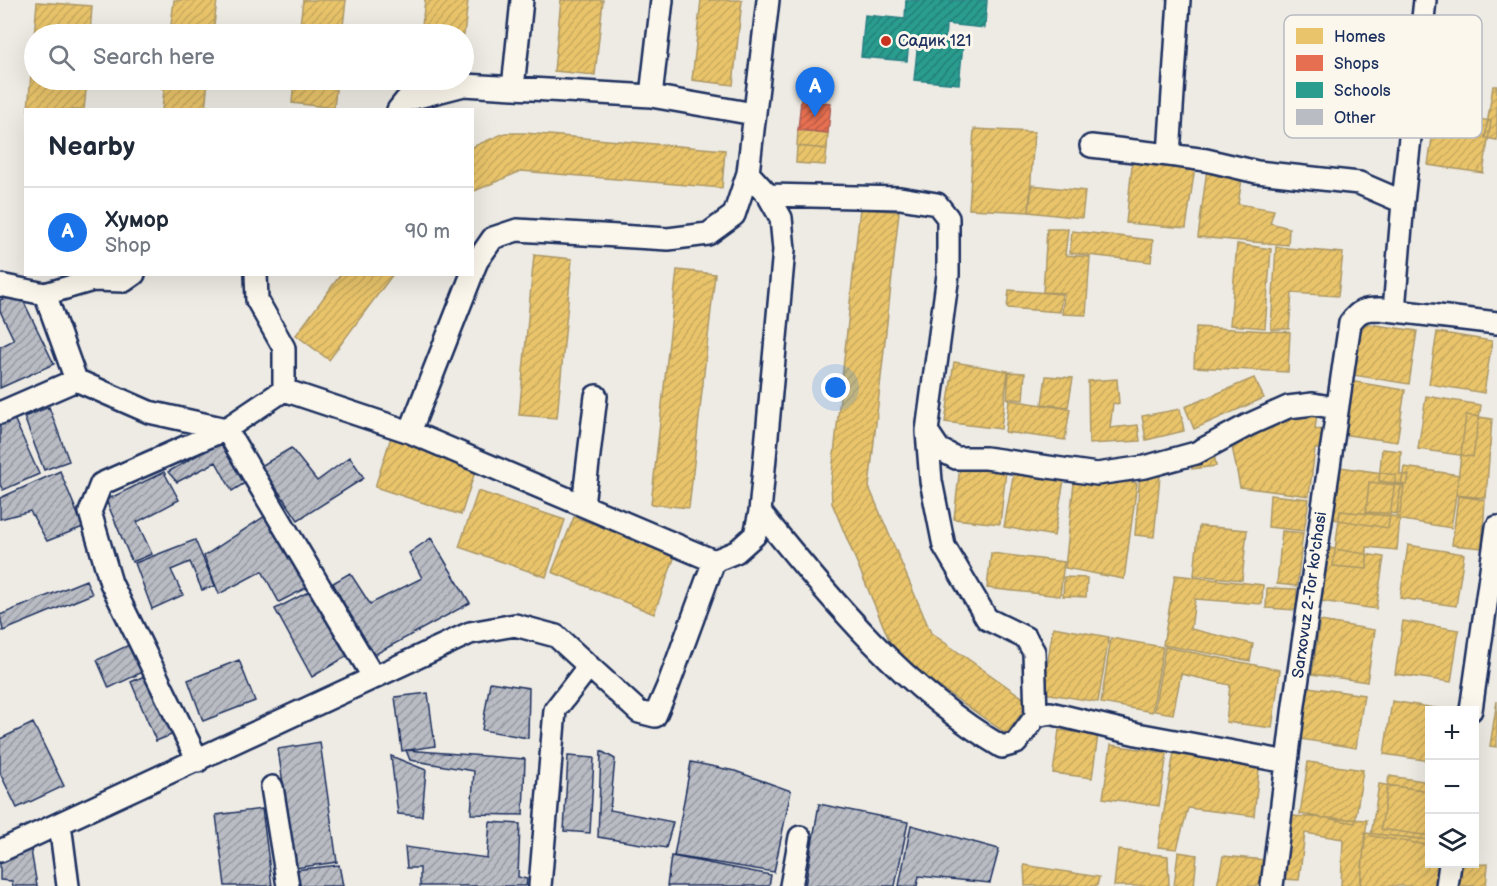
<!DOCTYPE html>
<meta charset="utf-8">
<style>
:root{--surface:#fff;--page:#f2f2f3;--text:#1f2937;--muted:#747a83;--line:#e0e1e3;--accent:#1a73e8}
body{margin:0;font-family:"Balsamiq Sans",sans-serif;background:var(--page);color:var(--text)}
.controls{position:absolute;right:18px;bottom:18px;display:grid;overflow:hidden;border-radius:0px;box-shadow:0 6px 24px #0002}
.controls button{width:54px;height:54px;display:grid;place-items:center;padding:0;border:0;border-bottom:2px solid var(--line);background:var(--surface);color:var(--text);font:30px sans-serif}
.you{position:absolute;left:836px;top:388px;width:21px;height:21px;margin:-15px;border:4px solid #fff;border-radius:50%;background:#1a73e8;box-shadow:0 0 0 9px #1a73e833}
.badge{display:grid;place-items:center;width:39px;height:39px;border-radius:50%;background:var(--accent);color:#fff;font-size:20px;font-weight:700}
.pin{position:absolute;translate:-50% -50px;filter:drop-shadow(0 2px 3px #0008)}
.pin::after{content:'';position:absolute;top:32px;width:21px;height:18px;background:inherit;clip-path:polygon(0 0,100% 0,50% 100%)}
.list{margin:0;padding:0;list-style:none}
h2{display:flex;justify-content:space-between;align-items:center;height:78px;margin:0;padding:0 24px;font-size:26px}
h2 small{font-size:20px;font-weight:400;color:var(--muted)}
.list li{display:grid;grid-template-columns:39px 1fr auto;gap:18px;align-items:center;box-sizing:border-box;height:90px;padding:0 24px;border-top:2px solid var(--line)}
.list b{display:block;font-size:22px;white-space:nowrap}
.list p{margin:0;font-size:20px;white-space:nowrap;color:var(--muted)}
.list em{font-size:20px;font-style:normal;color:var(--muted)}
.icon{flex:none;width:33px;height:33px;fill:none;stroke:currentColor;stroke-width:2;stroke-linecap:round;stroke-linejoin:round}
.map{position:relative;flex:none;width:1497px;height:886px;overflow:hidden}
.search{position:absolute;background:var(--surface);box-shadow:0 6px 24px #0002;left:24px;top:24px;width:450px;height:66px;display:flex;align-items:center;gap:15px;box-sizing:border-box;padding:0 21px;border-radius:33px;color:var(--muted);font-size:22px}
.panel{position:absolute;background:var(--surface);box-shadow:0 6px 24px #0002;left:24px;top:108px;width:450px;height:168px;border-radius:0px}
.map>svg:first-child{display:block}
</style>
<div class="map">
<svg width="1497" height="886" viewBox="0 0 1497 886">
<defs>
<pattern id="homes-hatch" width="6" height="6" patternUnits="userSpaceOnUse" patternTransform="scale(1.5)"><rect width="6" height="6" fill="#e9c46a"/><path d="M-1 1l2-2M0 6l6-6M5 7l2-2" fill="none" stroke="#c7a95e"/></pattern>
<pattern id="shops-hatch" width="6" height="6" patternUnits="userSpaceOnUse" patternTransform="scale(1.5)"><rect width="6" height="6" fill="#e76f51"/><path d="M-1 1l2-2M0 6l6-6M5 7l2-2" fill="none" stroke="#ba5c46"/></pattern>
<pattern id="schools-hatch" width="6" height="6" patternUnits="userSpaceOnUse" patternTransform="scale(1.5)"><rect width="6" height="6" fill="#2a9d8f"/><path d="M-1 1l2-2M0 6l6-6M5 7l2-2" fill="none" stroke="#238078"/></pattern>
<pattern id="building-hatch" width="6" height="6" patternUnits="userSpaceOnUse" patternTransform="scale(1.5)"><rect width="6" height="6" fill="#b9bcc3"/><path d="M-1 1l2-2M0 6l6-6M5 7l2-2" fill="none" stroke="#9699a2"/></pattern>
</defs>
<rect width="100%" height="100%" fill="#eeebe4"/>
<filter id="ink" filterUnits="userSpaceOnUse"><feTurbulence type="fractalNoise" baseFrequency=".0167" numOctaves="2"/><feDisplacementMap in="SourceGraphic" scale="12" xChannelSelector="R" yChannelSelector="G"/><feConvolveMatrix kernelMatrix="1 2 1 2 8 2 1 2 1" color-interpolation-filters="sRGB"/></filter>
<g filter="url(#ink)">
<path fill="url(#homes-hatch)" stroke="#ab9766" stroke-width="1.5" d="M174,0h43l-4,34h-43z
M303,0h43l-4,34h-43z
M425,0h43l-4,35 -43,-1z
M561,0h42l-8,75 -41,-4z
M701,0h41l-9,85 -41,-5z
M37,2l55,4 -2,28h-56v46h53l-3,30h-56z
M165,80h43l-3,30h-43z
M294,80h43l-3,28 -42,-5z
M1493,86h4v54l-12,-2z
M1436,112l55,9 -8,52 -55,-8z
M974,129l60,3 -5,80 -60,-3z
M798,130l30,3 -1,16 -30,-3z
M505,133h20l200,17 -3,38 -201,-17 -49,21v-45z
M797,146l30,3 -2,16 -29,-2z
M1133,156l63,4 -10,68 -60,-5z
M1207,169l36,4 -5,31 36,6 -4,13 19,5 -1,17 -90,-8z
M1032,185l53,6 -3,27 -53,-6z
M860,208l39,4 -30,275 62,146 98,69 -22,32 -99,-69 -15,-16 -61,-146 -1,-20z
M1047,229h21l-3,26 25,2 -4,58 -24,-1 2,-21 -21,-1z
M1072,231l81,9 -2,22 -81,-9z
M1237,244l34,5 -6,79 -35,-3z
M1276,247l67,6 -5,43 -46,-3 -3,36h-18z
M534,255l38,4 -15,159 -38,-3z
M677,270l38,4 -26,234 -38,-4z
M341,274h52l-64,86 -33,-25z
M1009,290l53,4 -2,18 -53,-4z
M1361,323l56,8 -8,53 -56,-9z
M1196,327l94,5 -2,40 -94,-5z
M1437,332l55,9 -8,52 -55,-9z
M954,362l54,9 -7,58 -56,-7z
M1009,372l16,1 -2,27 -16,-2z
M1046,376l27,2 -5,29 -26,-3z
M1254,378l10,20 -70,31 -9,-22z
M1117,379l2,25 -6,-1 -3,25 28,-3 2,16 -51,3 -1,-63z
M1349,381l56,9 -8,52 -56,-8z
M1426,396l55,9 -8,52 -55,-8z
M1009,400l61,9 -5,31 -60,-8z
M1271,401l47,6 -3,22 8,1 -2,19h-6l-6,47 -69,-9 -10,-51z
M1180,409l4,22 -38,9 -4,-24z
M1466,415l26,4 -6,79 -30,-3z
M393,431l86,28 -18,56 -86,-28z
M1213,447l3,19 -24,3 -3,-20z
M962,448l46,5 -8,71 -46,-5z
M1382,449l19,2 -1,24h9l-2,10 -28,-4z
M1016,460l50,9 -12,67 -50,-9z
M1340,467l56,8 -8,53 -56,-9z
M1404,467l55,8 -8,53 -55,-9z
M1075,473l62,10 -13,96 -59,-11z
M1140,474l20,2 -6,61 -19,-2z
M1369,482l35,4 -4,28 -34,-2z
M478,491l87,29 -19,57 -87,-30z
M1270,495l39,4 -5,32 -36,-4z
M1458,496l27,4 -3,48 -30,-3z
M1340,511l60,6 -3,33 -30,-3v22l-34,-3z
M574,517l102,36 -22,61 -102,-42z
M1199,526l48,4 -5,50 -48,-5z
M1282,531l21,2 -6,53 -20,-2z
M1408,545l56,9 -8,52 -56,-8z
M1329,548l55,9 -8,52 -55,-8z
M991,553l73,9 -4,34 -73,-8z
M1175,575l88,10 -1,19 -67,-5 -4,30 62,15 -3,17 -87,-16z
M1064,577l23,1 -1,19 -23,-1z
M1267,588l30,1 -1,21 -30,-2z
M1320,621l55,9 -8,52 -55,-8z
M1403,621l56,9 -8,52 -56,-8z
M1053,627l56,10 -11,65 -55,-9z
M1111,638l52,9 -11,65 -51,-9z
M1165,647l115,23 -8,58 -46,-6 4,-37 -49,-11 -8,40 -19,-3z
M1308,687l56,8 -8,53 -56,-9z
M1392,701l55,9h-17v51l-46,-7z
M1497,701v46l-7,-1z
M1059,730l39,5 -6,43 -39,-5z
M1111,745l56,8 -8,53 -56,-8z
M1174,752l85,17 -5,47 -66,-8 -11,41 -19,-2z
M1308,762l55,8 -8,53 -55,-9z
M1389,776l41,6v54l-49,-7z
M1379,784l51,7v34l-3,20 -56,-9z
M1291,816l76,4 -7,66h-19l2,-47 -38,-6 -6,47 -17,-1z
M1365,833l65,7v24h13l-3,22h-79z
M1118,850l50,6 1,30h-55z
M1178,852l19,3 -3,31h-20z
M1223,856l42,4 -5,26h-43z
M1488,864l-2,22h-28l2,-21z
M1024,865l75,12 -2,9h-72z"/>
<path fill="url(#shops-hatch)" stroke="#aa5c55" stroke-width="1.5" d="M801,100l30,3 -3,30 -30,-3z"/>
<path fill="url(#schools-hatch)" stroke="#267c80" stroke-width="1.5" d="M906,0h81l-2,28 -39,-4 -1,18 18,2 -4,40 -45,-4 4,-39 -9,-1 -2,21 -46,-4 4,-42 40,4z"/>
<path fill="url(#building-hatch)" stroke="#1b2f5e" stroke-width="1.5" d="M19,292l35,72 -54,24v-41l14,-7 -14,-29v-11z
M49,407l20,54 -25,9 -20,-53z
M13,416l26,58 -36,16 -3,-5v-63z
M220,442l25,41 -13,8 -16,-29 -39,20 -9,-10z
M291,448l26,33 33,-24 14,21 -66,42 -37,-54z
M60,471l23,56 -36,14 -17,-30 -30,8v-21z
M164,472l15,28 -42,22 15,32 -20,8 -26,-62z
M268,514l42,72 -31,16 -17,-31 -43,23 -15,-38z
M431,538l39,65 -98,53 -39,-73 17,-10 20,31 52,-26 -13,-25z
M195,540l20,46 -13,4 -12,-28 -19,8 12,25 -31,14 -17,-46z
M86,580l6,14 -89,37 -3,-16z
M312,590l40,63 -40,24 -37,-68z
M133,643l12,28 -36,17 -12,-28z
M239,660l16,41 -52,20 -15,-41z
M151,673l25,60 -20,8 -25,-59z
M490,682l39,6 -1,50 -46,-8z
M428,693l7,53 -33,5 -7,-54z
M33,723l31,63 -47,22 -17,-35v-34z
M320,742l17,120 -42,6 -17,-119z
M406,750l119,9 -2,56 -52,-1 3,-43 -64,-11z
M601,751l14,8 -5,51 63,12 -7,26 -68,-11z
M391,756l35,14 -4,46 -24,-2z
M568,756l26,2 -4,75 -26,-2z
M691,762l44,9 56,20 -17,81 -100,-16z
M819,804l89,18 -13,64h-90z
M262,809l10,77h-47l-9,-71z
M490,822l30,2 -2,53 9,2 -1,7h-106v-18h-13l-2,-21 82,11z
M911,825l88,24 -9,34 -71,-7 -2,10h-18z
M30,844l7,42h-24l-1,-5 -12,-1v-23z
M671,856l100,19 -2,11h-102z
M339,865l4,21h-46l-2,-16z"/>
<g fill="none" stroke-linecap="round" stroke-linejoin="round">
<defs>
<path id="minor" d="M1179,0l-10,155 37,5 51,12 102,11 44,19 -9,108
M513,88l9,-88
M651,96l11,-96
M398,110l8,-10 58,-15 187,11 103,18
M1091,146l78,9
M768,195l132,3 37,6 11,14v57l-21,156 12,18 17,9h30l111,16 48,-7 51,-14 52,-28 40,-18 25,-3 23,4
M1403,202l22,-202
M472,273l5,-12 16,-23 24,-8 151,9 40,-5 26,-19 14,-42
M256,274l1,26 27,48v42
M0,285l45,9 31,86 73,32 77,17 58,-39 126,42 304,129
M45,294l48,-14 31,1 10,-7
M0,413l76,-33
M410,432l62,-158
M927,432l4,49 13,65 43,73 39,19 8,14 2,64
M583,505l13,-109
M760,512c70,87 145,178 242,235l14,-4 20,-27 14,-3 87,21 150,28
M1471,710l26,-183
M198,761l-87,-178 -21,-71 11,-28 125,-55 148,249
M272,787l16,99
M60,824l8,62
M0,851l470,-218 45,-8 41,11 83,76 16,4 13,-30 46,-125 22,-9 19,-17 5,-23 24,-262 -3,-32 -13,-23 -20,-22 20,-173
M540,886l15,-176 34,-44
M791,886l9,-49
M1272,886l22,-181 56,-382c9,-13 15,-14 29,-14l118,14
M1447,886l3,-22"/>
</defs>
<use href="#minor" stroke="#1b2f5e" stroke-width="26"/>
<use href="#minor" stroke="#fbf7ec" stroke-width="21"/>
</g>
</g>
<circle fill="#c8321e" stroke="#fbf7ec" stroke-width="2" cx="886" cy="41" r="6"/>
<g text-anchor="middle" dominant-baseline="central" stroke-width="6" stroke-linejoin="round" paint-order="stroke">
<g font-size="16" fill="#1b2f5e" stroke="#fbf7ec" text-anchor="start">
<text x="898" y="41">Садик 121</text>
</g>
<g font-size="16" fill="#1b2f5e" stroke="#fbf7ec">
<text transform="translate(1310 595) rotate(-82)">Sarxovuz 2-Tor ko'chasi</text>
</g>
</g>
<rect x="1284" y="15" width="198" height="123" rx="9" fill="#fbf7ec" stroke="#b8bbc1" stroke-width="1.5"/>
<rect x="1296" y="28" width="27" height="16" fill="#e9c46a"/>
<rect x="1296" y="55" width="27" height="16" fill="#e76f51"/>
<rect x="1296" y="82" width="27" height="16" fill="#2a9d8f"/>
<rect x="1296" y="109" width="27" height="16" fill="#b9bcc3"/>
<g font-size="16" fill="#1b2f5e">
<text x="1334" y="42">Homes</text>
<text x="1334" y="69">Shops</text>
<text x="1334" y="96">Schools</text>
<text x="1334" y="123">Other</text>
</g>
</svg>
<div class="controls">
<button>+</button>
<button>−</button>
<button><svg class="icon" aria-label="layers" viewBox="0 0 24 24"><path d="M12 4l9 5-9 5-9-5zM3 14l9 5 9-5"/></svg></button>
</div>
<div class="you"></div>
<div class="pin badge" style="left:815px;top:117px">A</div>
<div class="search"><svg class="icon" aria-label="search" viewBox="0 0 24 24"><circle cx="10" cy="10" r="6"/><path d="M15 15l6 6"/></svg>Search here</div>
<section class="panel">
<h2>Nearby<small></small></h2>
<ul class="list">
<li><span class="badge">A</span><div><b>Хумор</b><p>Shop</p></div><em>90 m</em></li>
</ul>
</section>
</div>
